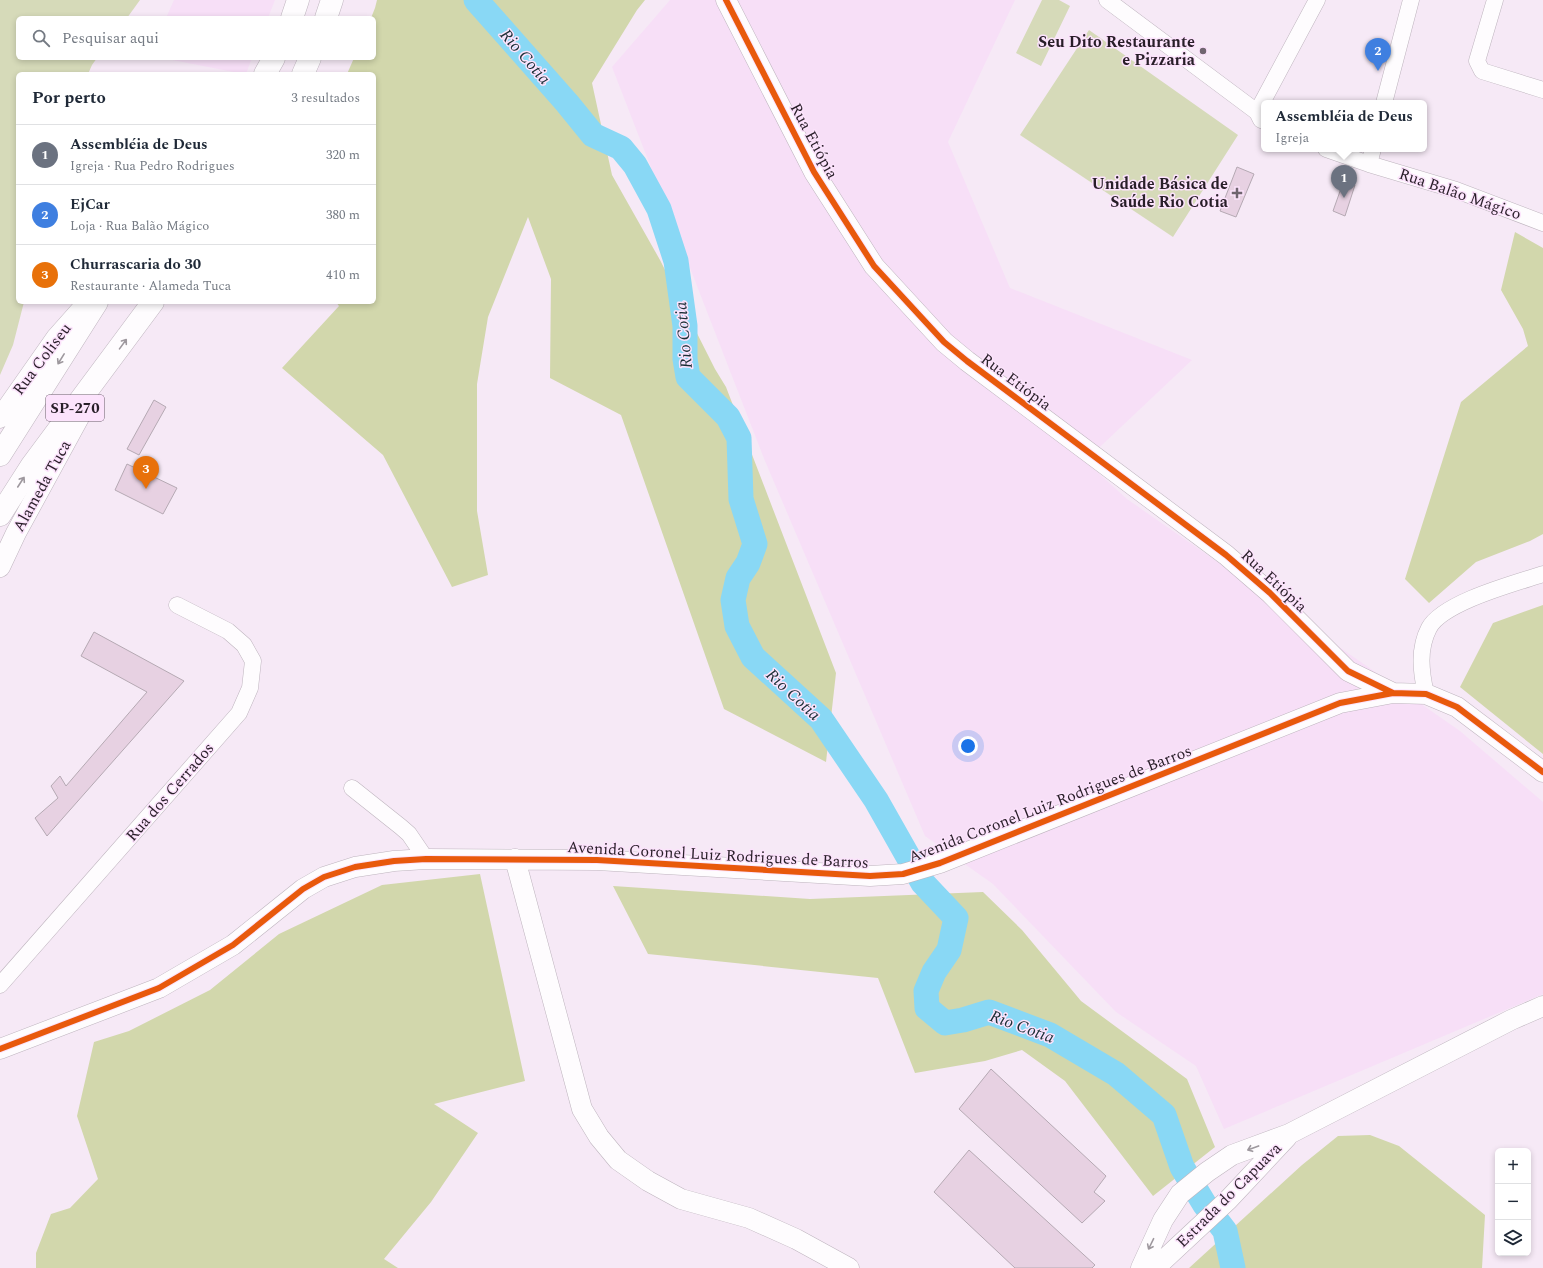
<!DOCTYPE html>
<html lang="pt">
<meta charset="utf-8">
<style>
:root{--surface:#fff;--page:#f2f2f3;--text:#1f2937;--muted:#747a83;--line:#e0e1e3;--accent:#b45309}
body{margin:0;font-family:Spectral,serif;background:var(--page);color:var(--text)}
.controls{position:absolute;right:12px;bottom:12px;display:grid;overflow:hidden;border-radius:6px;box-shadow:0 2px 6px #0003}
.controls button{width:36px;height:36px;display:grid;place-items:center;padding:0;border:0;border-bottom:1px solid var(--line);background:var(--surface);color:var(--text);font:20px sans-serif}
.you{position:absolute;left:968px;top:746px;width:14px;height:14px;margin:-10px;border:3px solid #fff;border-radius:50%;background:#1a73e8;box-shadow:0 0 0 6px #1a73e833}
.badge{display:grid;place-items:center;width:26px;height:26px;border-radius:50%;background:var(--accent);color:#fff;font-size:13px;font-weight:700}
.pin{position:absolute;translate:-50% -33px;filter:drop-shadow(0 1px 2px #0008)}
.pin::after{content:'';position:absolute;top:21px;width:14px;height:12px;background:inherit;clip-path:polygon(0 0,100% 0,50% 100%)}
.popup{position:absolute;left:1261px;top:100px;width:166px;height:52px;box-sizing:border-box;display:grid;place-content:center;border-radius:6px;background:var(--surface);filter:drop-shadow(0 1px 3px #0005);font-size:13px;white-space:nowrap;color:var(--muted)}
.popup b{font-size:15px;color:var(--text)}
.popup::after{content:'';position:absolute;left:50%;top:100%;margin-left:-8px;border:8px solid transparent;border-top-color:var(--surface)}
.list{margin:0;padding:0;list-style:none}
h2{display:flex;justify-content:space-between;align-items:center;height:52px;margin:0;padding:0 16px;font-size:17px}
h2 small{font-size:13px;font-weight:400;color:var(--muted)}
.list li{display:grid;grid-template-columns:26px 1fr auto;gap:12px;align-items:center;box-sizing:border-box;height:60px;padding:0 16px;border-top:1px solid var(--line)}
.list b{display:block;font-size:15px;white-space:nowrap}
.list p{margin:0;font-size:13px;white-space:nowrap;color:var(--muted)}
.list em{font-size:13px;font-style:normal;color:var(--muted)}
.icon{flex:none;width:22px;height:22px;fill:none;stroke:currentColor;stroke-width:2;stroke-linecap:round;stroke-linejoin:round}
.map{position:relative;flex:none;width:1543px;height:1268px;overflow:hidden}
.search{position:absolute;background:var(--surface);box-shadow:0 2px 6px #0003;left:16px;top:16px;width:360px;height:44px;display:flex;align-items:center;gap:10px;box-sizing:border-box;padding:0 14px;border-radius:6px;color:var(--muted);font-size:15px}
.panel{position:absolute;background:var(--surface);box-shadow:0 2px 6px #0003;left:16px;top:72px;width:360px;height:232px;border-radius:6px}
.map>svg:first-child{display:block}
</style>
<div class="map">
<svg width="1543" height="1268" viewBox="0 0 1543 1268">
<rect width="100%" height="100%" fill="#f6e9f6"/>
<path fill="#f7dff7" d="M174,0h101l-7,18h-102z
M670,0h345l-67,142 62,146 182,72 -107,101 42,38 333,232 83,71v192l-319,135 -28,-63 -80,-54 -123,-128 -68,-48 -160,-375 -153,-394z
M162,58h90l-6,16h-2z"/>
<path fill="#d6dab9" d="M0,0h140l-13,18h-109v40h79l-5,7 -4,9h-70v228h6l-11,43 -13,30z
M1042,0h17l11,6 -29,60 -25,-13z
M1089,30l149,105 -65,102 -153,-102z"/>
<path fill="#d2d7ac" d="M377,0h268l-8,10 -45,73 20,92 48,85 55,109 11,18 110,286 -10,89 -102,-53 -103,-294 -71,-37 1,-99 -23,-62 -40,100 -11,67v127l11,64 -36,12 -69,-132 -101,-87 57,-62 -3,-4h38v-228h-27l7,-16h20v-40h-3l4,-10z
M1515,232l28,16v286l-13,7 -54,21 -47,41 -24,-24 56,-177 67,-56 -5,-17 -22,-39z
M1543,605v149l-83,-67 33,-64z
M480,874l45,207 -91,23 44,29 -47,69 -47,57 14,9h-362v-15l15,-39 19,-6 28,-29 -21,-63 17,-74 35,-11 81,-41 69,-56 103,-49z
M613,886l197,13 173,-7 39,38 59,71 106,78 28,68 -62,49 -88,-115 -43,-31 -37,11 -70,12 -37,-95 -230,-24z
M1370,1135l29,11 86,69 -3,53h-293l113,-103 36,-29z"/>
<g fill="none" stroke-linecap="round" stroke-linejoin="round">
<path stroke="#89d8f5" stroke-width="25" d="M476,0l91,103 26,32 28,13 14,17 24,44 17,52 9,65v33l3,18 40,40 11,21 2,61 14,45 -7,19 -10,15 -5,22 4,26 16,31 68,62 55,81 47,83 33,35 -7,32 -15,22 -8,19 1,17 18,15 18,-3 26,-8 61,23 66,39 48,41 18,52 23,38 20,26 8,37"/>
</g>
<path fill="#e7d1e2" stroke="#b5a9b3" d="M1237,167l17,7 -18,43 -16,-6z
M1344,180l11,5 -10,31 -12,-5z
M154,400l12,7 -27,48 -12,-6z
M127,464l50,24 -14,26 -48,-24z
M94,632l90,49 -137,155 -12,-18 23,-20 -7,-12 9,-10 6,10 81,-94 -66,-36z
M991,1069l115,107 -12,16 11,9 -23,22 -123,-114z
M969,1150l126,115 -3,3h-77l-81,-76z"/>
<g fill="none" stroke-linecap="round" stroke-linejoin="round">
<defs>
<path id="minor" d="M1107,0l150,112 4,8 3,1
M1495,0l-18,61 5,10 61,19
M1384,103l27,-103
M1257,112l60,-112
M1326,149l43,15 87,26 87,33
M1369,164l4,-15
M1426,694c-5,-22 -8,-45 3,-66 14,-26 87,-45 114,-54
M352,788l49,39 8,7 17,25
M0,985l239,-272 11,-25 3,-27 -9,-16 -16,-14 -51,-26"/>
<path id="tertiary" d="M726,0l88,172 60,94 70,76 23,19 259,194 44,38 78,78 45,22
M0,418l56,-80 32,-36
M0,567l16,-34 72,-132
M515,859l67,250 17,28 19,23 30,21 33,18 68,19 47,21 53,29
M0,1049l159,-61 74,-43 70,-56 21,-12 31,-10 39,-6 32,-2 171,1 273,16 33,-2 37,-11 400,-160 53,-10 33,1 31,13 86,65
M1141,1268l22,-48 17,-26 27,-22 25,-17 57,-21 222,-114 32,-14
M1155,1268l73,-68 59,-63"/>
<path id="motorway" d="M292,18l6,-18
M326,18l6,-18
M265,74l9,-16
M303,74l7,-16
M0,455l97,-153
M0,515l32,-50 121,-163"/>
</defs>
<use href="#minor" stroke="#beb4be" stroke-width="17"/>
<use href="#tertiary" stroke="#beb4be" stroke-width="21"/>
<use href="#motorway" stroke="#beb4be" stroke-width="23"/>
<use href="#minor" stroke="#fefcfe" stroke-width="16"/>
<use href="#tertiary" stroke="#fefcfe" stroke-width="20"/>
<use href="#motorway" stroke="#fefcfe" stroke-width="22"/>
<defs>
<path id="cycleway" d="M726,0l88,172 60,94 70,76 23,19 259,194 44,38 78,78 45,22
M0,1049l159,-61 74,-43 70,-56 21,-12 31,-10 39,-6 32,-2 171,1 273,16 33,-2 37,-11 400,-160 53,-10 33,1 31,13 86,65"/>
</defs>
<use href="#cycleway" stroke="#fce3fc" stroke-width="8"/>
<use href="#cycleway" stroke="#e8590c" stroke-width="6"/>
</g>
<defs><path id="oneway-shaft" d="M-6 0H5M1.5-3L5.5 0L1.5 3" fill="none" stroke-width="1.6" stroke-linecap="round" stroke-linejoin="round"/></defs>
<g stroke="#9e989e">
<use href="#oneway-shaft" transform="translate(123 344) rotate(-54)"/>
<use href="#oneway-shaft" transform="translate(61 359) rotate(122)"/>
<use href="#oneway-shaft" transform="translate(21 482) rotate(-57)"/>
<use href="#oneway-shaft" transform="translate(1253 1148) rotate(160)"/>
<use href="#oneway-shaft" transform="translate(1151 1244) rotate(116)"/>
</g>
<g fill="#706570" stroke="#fce3fc" stroke-width="1.5">
<circle cx="1203" cy="51" r="4"/>
<path d="M1235 187h4v4h4v4h-4v4h-4v-4h-4v-4h4z"/>
</g>
<g text-anchor="middle" dominant-baseline="central" stroke-width="3" stroke-linejoin="round" paint-order="stroke">
<rect fill="#fce3fc" stroke="#685968" stroke-width="1" x="46" y="395" width="58" height="26" rx="3"/>
<g font-size="15" font-weight="bold" fill="#281e28">
<text x="75" y="408">SP-270</text>
</g>
<g font-size="16" font-weight="bold" fill="#281e28" stroke="#fce3fc" text-anchor="end">
<text x="1195" y="42">Seu Dito Restaurante<tspan x="1195" dy="18">e Pizzaria</tspan></text>
<text x="1228" y="184">Unidade Básica de<tspan x="1228" dy="18">Saúde Rio Cotia</tspan></text>
</g>
<g font-size="16" fill="#281e28" stroke="#fce3fc">
<text transform="translate(814 141) rotate(62)">Rua Etiópia</text>
<text transform="translate(1460 194) rotate(19)">Rua Balão Mágico</text>
<text transform="translate(42 359) rotate(-53)">Rua Coliseu</text>
<text transform="translate(1016 382) rotate(37)">Rua Etiópia</text>
<text transform="translate(42 486) rotate(-61)">Alameda Tuca</text>
<text transform="translate(1274 581) rotate(43)">Rua Etiópia</text>
<text transform="translate(170 792) rotate(-49)">Rua dos Cerrados</text>
<text transform="translate(1050 804) rotate(-21)">Avenida Coronel Luiz Rodrigues de Barros</text>
<text transform="translate(718 855) rotate(3)">Avenida Coronel Luiz Rodrigues de Barros</text>
<text transform="translate(1229 1195) rotate(-45)">Estrada do Capuava</text>
</g>
<g font-size="17" font-style="italic" fill="#1a2f36" stroke="#fce3fc">
<text transform="translate(525 57) rotate(49)">Rio Cotia</text>
<text transform="translate(684 335) rotate(-95)">Rio Cotia</text>
<text transform="translate(793 695) rotate(43)">Rio Cotia</text>
<text transform="translate(1022 1027) rotate(20)">Rio Cotia</text>
</g>
</g>
</svg>
<div class="controls">
<button>+</button>
<button>−</button>
<button><svg class="icon" aria-label="layers" viewBox="0 0 24 24"><path d="M12 4l9 5-9 5-9-5zM3 14l9 5 9-5"/></svg></button>
</div>
<div class="you"></div>
<div class="pin badge" style="left:1344px;top:198px;background:#6b7280">1</div>
<div class="popup"><b>Assembléia de Deus</b>Igreja</div>
<div class="pin badge" style="left:1378px;top:71px;background:#3f7fe0">2</div>
<div class="pin badge" style="left:146px;top:489px;background:#e8710a">3</div>
<div class="search"><svg class="icon" aria-label="search" viewBox="0 0 24 24"><circle cx="10" cy="10" r="6"/><path d="M15 15l6 6"/></svg>Pesquisar aqui</div>
<section class="panel">
<h2>Por perto<small>3 resultados</small></h2>
<ul class="list">
<li><span class="badge" style="background:#6b7280">1</span><div><b>Assembléia de Deus</b><p>Igreja · Rua Pedro Rodrigues</p></div><em>320 m</em></li>
<li><span class="badge" style="background:#3f7fe0">2</span><div><b>EjCar</b><p>Loja · Rua Balão Mágico</p></div><em>380 m</em></li>
<li><span class="badge" style="background:#e8710a">3</span><div><b>Churrascaria do 30</b><p>Restaurante · Alameda Tuca</p></div><em>410 m</em></li>
</ul>
</section>
</div>
